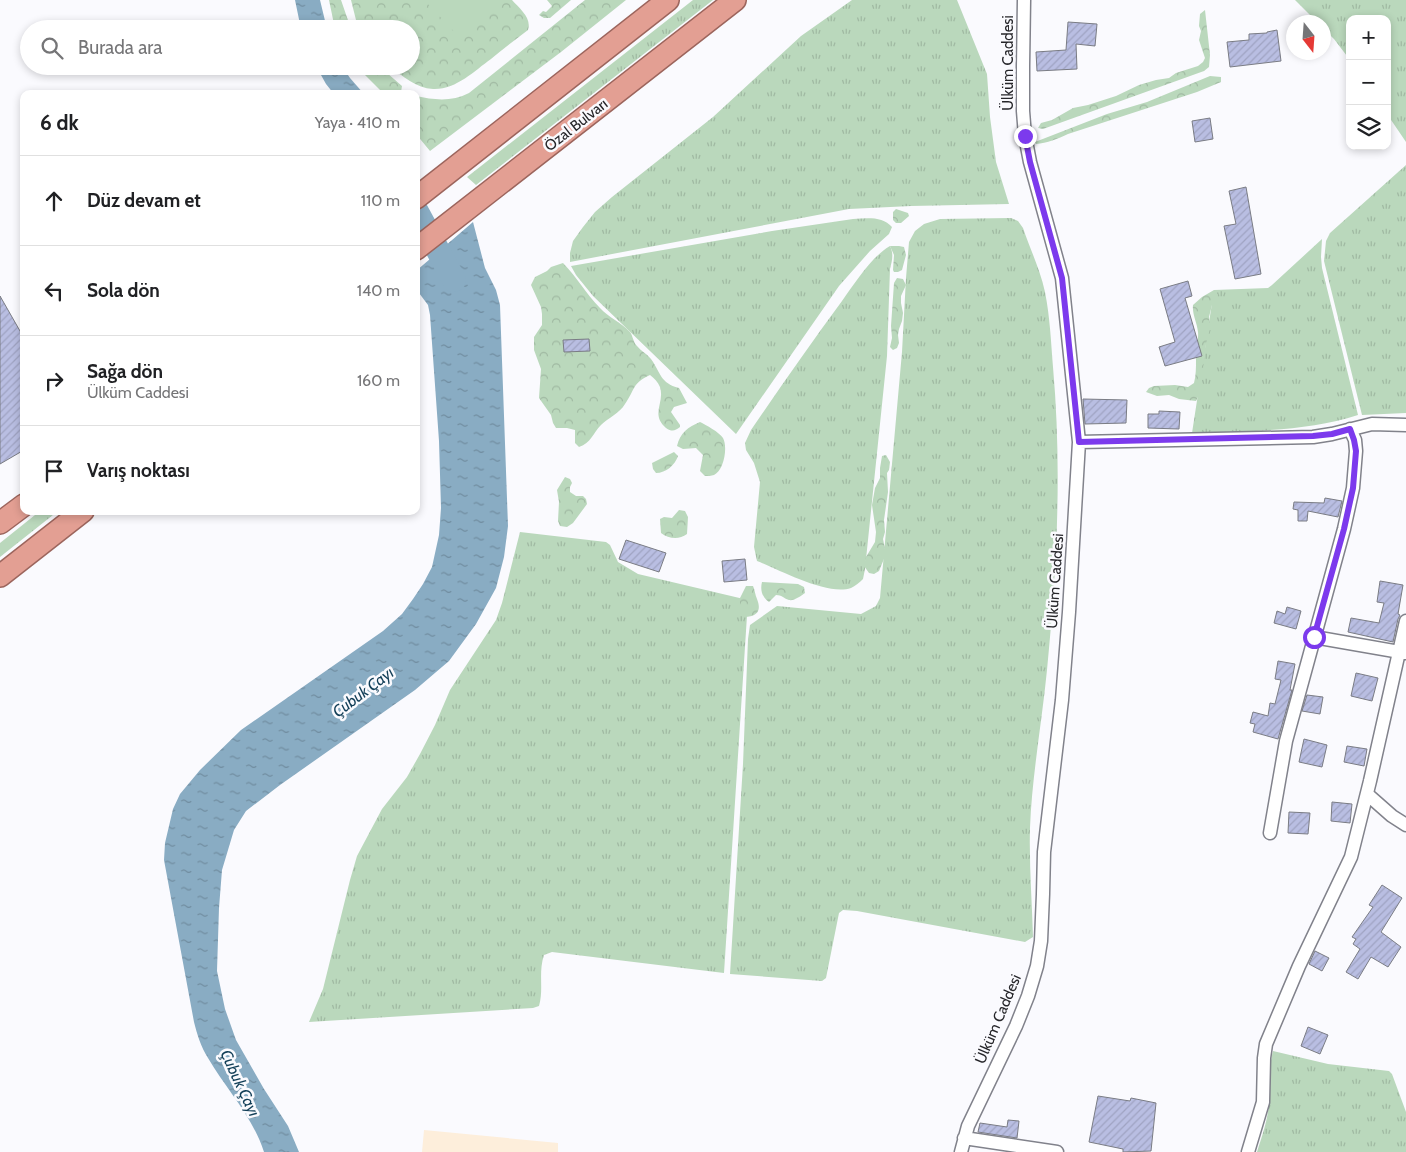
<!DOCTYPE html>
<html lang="tr">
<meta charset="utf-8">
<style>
:root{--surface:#fff;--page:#f6f6f6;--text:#202124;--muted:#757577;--line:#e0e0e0}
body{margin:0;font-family:Cabin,sans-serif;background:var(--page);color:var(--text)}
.controls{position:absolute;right:15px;top:15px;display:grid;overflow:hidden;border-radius:10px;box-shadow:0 2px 8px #0003}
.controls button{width:45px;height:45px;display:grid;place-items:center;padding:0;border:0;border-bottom:1px solid var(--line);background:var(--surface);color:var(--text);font:25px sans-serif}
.compass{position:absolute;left:1286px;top:15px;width:45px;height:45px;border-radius:50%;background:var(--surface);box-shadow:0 2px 8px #0003;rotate:163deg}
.stop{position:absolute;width:15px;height:15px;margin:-11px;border:4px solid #7c3aed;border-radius:50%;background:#fff}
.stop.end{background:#7c3aed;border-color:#fff;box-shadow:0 1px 5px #0008}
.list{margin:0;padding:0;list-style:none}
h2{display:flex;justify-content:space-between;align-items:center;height:65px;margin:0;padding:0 20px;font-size:21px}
h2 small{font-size:16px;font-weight:400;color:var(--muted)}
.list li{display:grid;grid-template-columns:32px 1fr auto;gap:15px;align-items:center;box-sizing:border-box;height:90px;padding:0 20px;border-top:1px solid var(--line)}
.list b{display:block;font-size:19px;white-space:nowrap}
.list p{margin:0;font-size:16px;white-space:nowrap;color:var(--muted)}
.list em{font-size:16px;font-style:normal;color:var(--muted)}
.icon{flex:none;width:28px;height:28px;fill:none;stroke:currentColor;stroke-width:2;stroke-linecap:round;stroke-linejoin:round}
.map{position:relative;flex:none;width:1406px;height:1152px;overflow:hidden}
.search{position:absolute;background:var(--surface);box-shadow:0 2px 8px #0003;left:20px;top:20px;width:400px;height:55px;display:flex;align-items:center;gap:12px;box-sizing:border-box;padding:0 18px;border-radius:28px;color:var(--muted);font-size:19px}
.panel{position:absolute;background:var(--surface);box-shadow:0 2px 8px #0003;left:20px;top:90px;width:400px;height:425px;border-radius:10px}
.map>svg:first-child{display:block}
</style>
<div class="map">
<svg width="1406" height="1152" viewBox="0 0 1406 1152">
<defs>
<pattern id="grass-tufts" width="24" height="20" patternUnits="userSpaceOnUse" patternTransform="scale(1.25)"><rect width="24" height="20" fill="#bad8bc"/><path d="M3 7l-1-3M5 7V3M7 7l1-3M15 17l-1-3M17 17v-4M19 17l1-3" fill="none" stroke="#a0b9a2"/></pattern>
<pattern id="forest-crowns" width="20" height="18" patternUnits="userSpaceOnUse" patternTransform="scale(1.25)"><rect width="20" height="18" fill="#bad8bc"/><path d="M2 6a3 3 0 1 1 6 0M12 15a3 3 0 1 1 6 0" fill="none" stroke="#a0b9a2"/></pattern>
<pattern id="water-ripples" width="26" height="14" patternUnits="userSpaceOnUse" patternTransform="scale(1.25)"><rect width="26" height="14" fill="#89acc3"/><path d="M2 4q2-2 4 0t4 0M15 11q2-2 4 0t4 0" fill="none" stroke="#708c9f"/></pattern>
<pattern id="building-hatch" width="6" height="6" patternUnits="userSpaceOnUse" patternTransform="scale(1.25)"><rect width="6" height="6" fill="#b9bee2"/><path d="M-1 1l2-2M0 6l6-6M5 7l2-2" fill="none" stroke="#9fa3c2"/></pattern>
</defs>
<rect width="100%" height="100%" fill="#fafafe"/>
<path fill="#fdeedb" d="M424,1130l134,13v9h-136z"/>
<path fill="url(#grass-tufts)" d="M693,0h20l-237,185 -9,-8z
M852,0h105l30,74 3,43 6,45 13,42 -98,2 -62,3 -279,53v-9l3,-12 10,-14 12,-15 17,-15 101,-80 88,-81z
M1295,0h111v142l-19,-28v-95h-37v41l-16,-21 -10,-10v-7h-7z
M1406,165v248l-44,2 -38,-154 2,-20 4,-8z
M1011,218l7,3 5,7c7,21 17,41 22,64 5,25 6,50 8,75 9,102 4,201 -6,303 -5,52 -15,105 -17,158 -1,36 2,73 3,109l-8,5 -168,-31 -14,-1 -4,3 -13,65 -4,3 -92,-7 13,-210 5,-125 2,-14 27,-19 84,8 15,-8 4,-8 22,-246 4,-74 3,-36 6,-11 9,-7 16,-5z
M853,219c14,-1 30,-3 39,8l-3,7 -19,17 -31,35 -103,148 -143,-138 -17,-21 -5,-9 201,-35z
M1322,239l-1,18 1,11 36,147c-53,17 -110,16 -166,18l22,-143 54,-2 4,-3z
M890,246c4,8 2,15 0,23l-3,87 -22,213 -2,10c-3,3 -8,7 -12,9 -24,8 -71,-18 -94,-27l-3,-14 6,-65 -6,-19 -8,-13 -1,-7 6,-13c30,-44 60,-87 91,-129 13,-18 29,-44 48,-55z
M40,511h18l-58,46v-14z
M520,532l86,10 4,3 8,17 20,12 110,26 -24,373 -172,-21 -8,3c-6,18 0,34 -5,51l-6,2 -224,14 14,-33 27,-109 7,-24 25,-47 25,-32 13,-23 15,-29 15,-35 46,-70 6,-17z
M1273,1051l55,13 61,7 3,3 14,38v40h-149c5,-16 11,-32 12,-50 2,-17 -1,-34 4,-51z"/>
<path fill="url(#forest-crowns)" d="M329,0h12l10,29h-16z
M351,0h161c8,9 20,18 16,30 -13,10 -25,19 -37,29 -17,12 -35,31 -58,30 -17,-1 -30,-13 -44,-23h22v-37h-51l-4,-9z
M547,0h24l-21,18h-6l-5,-3 4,-4 3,1 6,-6z
M585,0h41l-65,52 -131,99 -14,-17v-38c18,4 36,6 53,-3z
M1205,10l5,45 -1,12 -5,4 -161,58 -5,-1 3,-5 11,-3 21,-12 15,-3 28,-9 23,-11 17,-5 13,-2 7,-5 22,-7 5,-4 2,-4 -6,-18 2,-9 -2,-5 1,-12z
M356,66h23l23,20 -1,6 2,2h-19z
M1210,76l11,1v5l-24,10 -129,42c-10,5 -21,9 -32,10l-1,-2 72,-28 40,-12z
M896,209l12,4 1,3 -8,7h-5l-3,-3v-8z
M890,246h9l5,1 2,8 -4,15 -4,2h-4l-1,-2 1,-15z
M563,263c14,14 23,31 37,45 8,9 22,15 30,24 3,4 3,10 7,14 4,5 10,8 14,13 10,14 9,24 28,29l8,15 -13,4 -3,5 9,13v2c-5,4 -8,5 -14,1 -16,-14 -1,-25 -6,-41 -2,-5 -6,-9 -10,-12 -18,8 -15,15 -25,29 -5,9 -17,14 -24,21 -8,8 -10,18 -22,22l-4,-4v-13l-8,-2h-11l-3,-5 -2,-8 -12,-17 2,-29 -7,-19v-13l8,-12v-11l-1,-7 -10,-22 4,-8 12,-6 4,-4z
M897,278l6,1 3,6 -5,11v7l2,10 -1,8 -3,8 -1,6 1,8 -2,5 -4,2 -3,-3 2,-9 -1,-12 3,-43z
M1214,290l4,5 -2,6 -4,4 -3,12 1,12 -4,15 -5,42 -3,11 -2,4 -17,-2 -10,-4 -12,1 -11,-4 3,-4 5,-2 21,-1 13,2 6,-4c2,-8 2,-15 2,-23 -1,-9 3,-19 2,-28 -1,-10 -6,-18 -5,-27l9,-8z
M700,422c6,3 19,10 23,16 5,9 1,32 -9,37 -3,1 -6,1 -9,1l-5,-5 3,-16 -7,-7 -13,1 -6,-3c3,-13 11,-19 23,-24z
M674,452l4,4c-3,9 -12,17 -22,17l-3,-4 -1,-6z
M886,455l4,7 -1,8 -2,3 1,19 -4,28 1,12 -2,7 3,15 -7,17 -5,3 -5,-1 -5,-7 2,-9 9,-15 1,-10 -4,-27 3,-17 5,-10v-10l2,-12z
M565,477l5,2 2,4 -2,4v5l6,4h7l3,3 1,5 -14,19 -6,4 -7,-1 -2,-5 1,-19 -2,-12z
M679,510l6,1 3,6 -1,17c-8,6 -18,5 -26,-1l-1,-14 4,-2 8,1z
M762,582l36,2 6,3 1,6c-4,3 -11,8 -16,7 -6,-2 -7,-5 -13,-5l-7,7c-7,-5 -9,-12 -7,-20z
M746,586h7c2,4 2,9 4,13 4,10 2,17 -11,18l-6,-6v-13z"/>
<path fill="#bad8bc" d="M424,0h81l-43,40z"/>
<path fill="url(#water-ripples)" d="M295,0h25l7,29h-26z
M316,66h26l8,12 14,16h-30l-8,-10z
M473,222l12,46 11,22 4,15 8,221 -4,31 -8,31 -20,36 -27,37 -34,29 -135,95 -34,26 -12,19 -12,40 -3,38 -2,63 8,38 11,31 28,49 24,37 11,26h-35c-11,-35 -38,-63 -56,-94 -7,-11 -11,-24 -14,-36l-30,-162 1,-17 8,-34 7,-15 20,-24 41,-40 142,-99 19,-17 11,-15 10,-15 9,-17 7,-32 2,-27 -2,-67 -9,-126 -2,-10 -12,-16v-18z"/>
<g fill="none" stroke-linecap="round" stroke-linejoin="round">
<path stroke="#89acc3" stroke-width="24" d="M416,210l38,70"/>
</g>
<path fill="url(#building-hatch)" stroke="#7a7c84" d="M1068,22l29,2 -2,22 -19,-2 1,25 -40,2 -1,-19 30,-2z
M1277,30l4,31 -51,6 -3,-25 22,-2v-6l18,-1v-1z
M1210,118l3,21 -18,3 -3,-21z
M1246,187l15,87 -26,5 -11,-53 12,-2 -7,-33z
M1188,281l4,15 -7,2 17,58 -37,10 -6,-19 16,-5 -15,-53z
M0,296l24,42v112l-24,14z
M589,339l1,12 -26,1 -1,-12z
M1083,399l44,1 -1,23 -41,1z
M1159,411l21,1 -1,17 -31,-1v-14h11z
M1325,498l17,3 -4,16 -30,-6 -1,10h-9v-11l-5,-1 1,-7 30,1z
M626,540l40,13 -7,19 -40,-13z
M745,559l2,21 -23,2 -2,-21z
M1380,581l23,4 -5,29 2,1 -2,4 -5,23 -45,-10 3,-14 28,5 5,-20 -7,-1z
M1287,607l14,4 -5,18 -22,-6 3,-12 8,3z
M1278,661l17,3 -5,26h2l-14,49 -25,-7 2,-8 -5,-1 3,-11 15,4 2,-13 5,1 6,-24 -6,-1z
M1356,673l22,5 -6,23 -21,-5z
M1307,695l16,2 -3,17 -18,-3z
M1304,739l23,6 -5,22 -23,-5z
M1347,746l20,3 -3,17 -20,-4z
M1332,802l20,2 -2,19 -19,-2z
M1289,812l21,1 -2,21 -20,-1z
M1382,885l20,13 -21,34 20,15 -13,20 -17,-10 -13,22 -12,-7 14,-23 -7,-5 3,-5 -4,-2 21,-30 -4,-2z
M1315,951l14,7 -7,13 -13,-7z
M1308,1027l20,8 -8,19 -19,-8z
M1098,1096l32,5 1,-3 25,5 -5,48 -28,1v-3l-34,-7z
M1008,1120l11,1 -2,17 -39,-6 2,-9 27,4z"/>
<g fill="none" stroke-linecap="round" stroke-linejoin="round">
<defs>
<path id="minor" d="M1079,442l234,-5 19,-3 40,-10 34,1
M1314,637l92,16
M1367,794l25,22 14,9
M1270,833l16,-92 58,-212 9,-41 3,-37 -1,-11 -5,-11
M964,1138l93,14
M961,1152l7,-26 48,-100 12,-30 9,-30 4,-25 2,-47 1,-42 18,-152 7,-88 10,-170 -17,-164 -32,-116 -5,-26 -2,-25v-45l1,-66
M1248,1152l15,-50 1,-44 2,-14 33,-78 52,-109 19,-76 36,-160"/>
<path id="trunk" d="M416,198l252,-198
M416,249l319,-249
M0,523l24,-18
M0,576l83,-65"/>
</defs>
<use href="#minor" stroke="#81828b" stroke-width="15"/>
<use href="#trunk" stroke="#9c655d" stroke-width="24"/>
<use href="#minor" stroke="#fff" stroke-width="12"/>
<use href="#trunk" stroke="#e39f93" stroke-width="21"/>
</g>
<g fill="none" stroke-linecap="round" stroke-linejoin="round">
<path stroke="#7c3aed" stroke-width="6" d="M1025,136l5,26 32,116 17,164 234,-6 19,-2 18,-5 4,11 2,11 -3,37 -9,41 -30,108"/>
</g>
<g text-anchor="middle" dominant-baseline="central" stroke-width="5" stroke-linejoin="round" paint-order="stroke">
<g font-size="15" fill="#26262a" stroke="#fafafe">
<text transform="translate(1008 63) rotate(-90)">Ülküm Caddesi</text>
<text transform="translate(576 125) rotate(-38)">Özal Bulvarı</text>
<text transform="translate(1055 581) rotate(-86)">Ülküm Caddesi</text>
<text transform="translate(998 1019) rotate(-67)">Ülküm Caddesi</text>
</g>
<g font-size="16" font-style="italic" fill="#113e57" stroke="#fafafe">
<text transform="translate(363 692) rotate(-37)">Çubuk Çayı</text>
<text transform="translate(240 1083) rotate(65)">Çubuk Çayı</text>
</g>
</g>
</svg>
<div class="controls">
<button>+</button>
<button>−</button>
<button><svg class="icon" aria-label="layers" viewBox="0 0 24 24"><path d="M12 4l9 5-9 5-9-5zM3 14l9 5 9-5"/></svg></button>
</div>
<svg class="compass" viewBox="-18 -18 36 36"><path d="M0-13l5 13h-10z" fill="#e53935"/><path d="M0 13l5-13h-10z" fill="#757577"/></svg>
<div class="stop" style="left:1314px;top:637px"></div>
<div class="stop end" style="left:1025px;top:136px"></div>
<div class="search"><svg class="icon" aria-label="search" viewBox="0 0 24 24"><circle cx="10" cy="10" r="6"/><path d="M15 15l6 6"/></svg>Burada ara</div>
<section class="panel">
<h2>6 dk<small>Yaya · 410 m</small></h2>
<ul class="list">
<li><svg class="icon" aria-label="ahead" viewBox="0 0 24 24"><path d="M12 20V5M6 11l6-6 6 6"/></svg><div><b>Düz devam et</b></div><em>110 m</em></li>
<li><svg class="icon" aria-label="left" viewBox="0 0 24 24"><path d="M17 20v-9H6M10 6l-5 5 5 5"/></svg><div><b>Sola dön</b></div><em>140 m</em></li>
<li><svg class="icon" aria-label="right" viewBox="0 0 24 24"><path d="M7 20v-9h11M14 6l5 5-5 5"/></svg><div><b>Sağa dön</b><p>Ülküm Caddesi</p></div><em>160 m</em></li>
<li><svg class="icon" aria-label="arrive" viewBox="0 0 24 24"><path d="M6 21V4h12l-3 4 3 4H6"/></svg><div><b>Varış noktası</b></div></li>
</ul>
</section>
</div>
